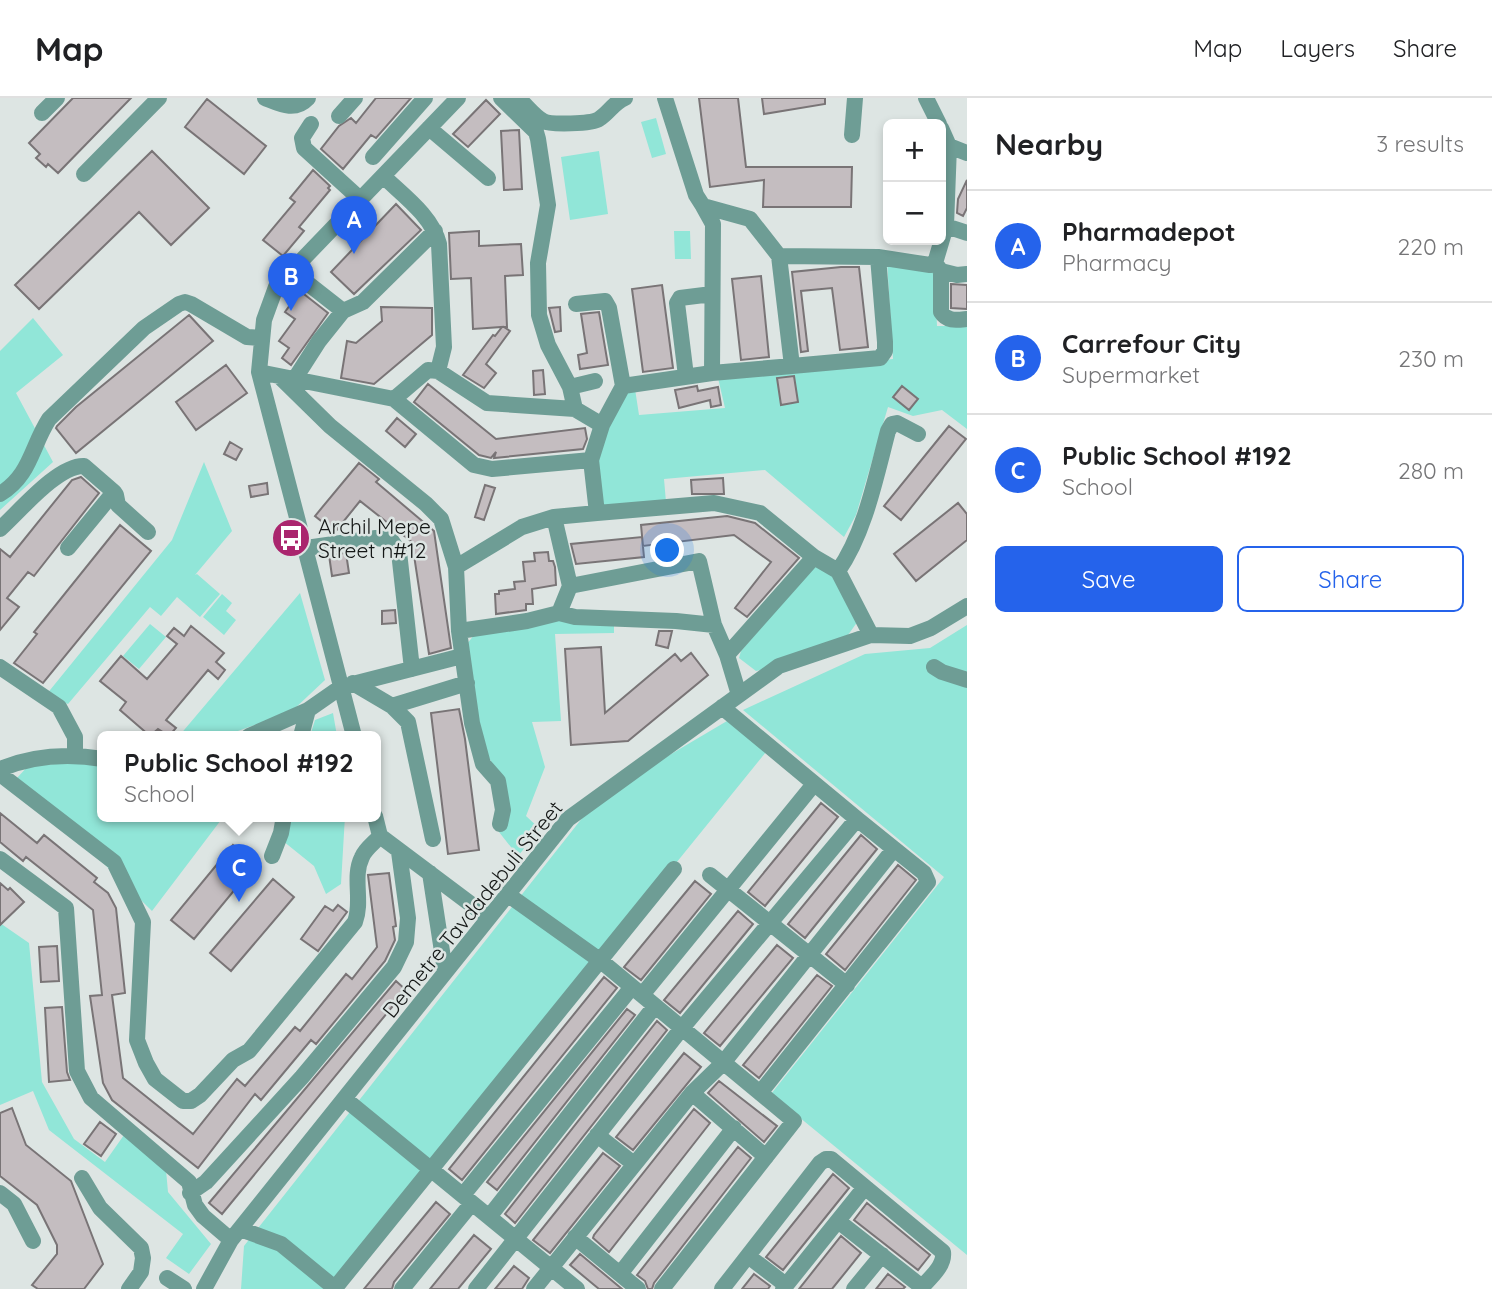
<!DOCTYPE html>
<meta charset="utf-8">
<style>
:root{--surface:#fff;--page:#f6f6f6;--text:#202124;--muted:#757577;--line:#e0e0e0;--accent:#2563eb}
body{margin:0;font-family:Quicksand,sans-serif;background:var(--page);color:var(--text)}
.controls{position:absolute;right:21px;top:21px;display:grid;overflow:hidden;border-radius:10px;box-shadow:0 4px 10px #0003}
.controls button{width:63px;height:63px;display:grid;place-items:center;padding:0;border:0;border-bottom:2px solid var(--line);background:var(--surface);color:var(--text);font:35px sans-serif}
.you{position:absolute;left:668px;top:453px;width:24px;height:24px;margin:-18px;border:5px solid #fff;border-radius:50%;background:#1a73e8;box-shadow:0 0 0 10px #1a73e833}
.badge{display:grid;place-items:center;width:46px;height:46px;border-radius:50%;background:var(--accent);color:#fff;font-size:23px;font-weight:700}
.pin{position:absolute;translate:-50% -58px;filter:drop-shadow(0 2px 4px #0008)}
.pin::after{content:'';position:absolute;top:37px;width:24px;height:21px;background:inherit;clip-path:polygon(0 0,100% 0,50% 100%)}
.popup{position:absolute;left:97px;top:633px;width:284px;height:91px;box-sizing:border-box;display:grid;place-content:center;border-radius:10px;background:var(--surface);filter:drop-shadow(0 2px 5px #0005);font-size:23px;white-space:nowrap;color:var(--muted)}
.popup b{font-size:26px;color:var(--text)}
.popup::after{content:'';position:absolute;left:50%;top:100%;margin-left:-14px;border:14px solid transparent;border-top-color:var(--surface)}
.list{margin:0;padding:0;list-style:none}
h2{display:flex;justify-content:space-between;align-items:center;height:91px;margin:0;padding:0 28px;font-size:30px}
h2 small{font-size:23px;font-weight:400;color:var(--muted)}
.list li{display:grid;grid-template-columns:46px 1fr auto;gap:21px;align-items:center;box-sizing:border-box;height:112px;padding:0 28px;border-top:2px solid var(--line)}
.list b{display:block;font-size:26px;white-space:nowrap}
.list p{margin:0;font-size:23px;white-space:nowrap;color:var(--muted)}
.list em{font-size:23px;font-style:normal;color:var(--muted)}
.actions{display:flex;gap:14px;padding:21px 28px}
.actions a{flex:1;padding:16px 0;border:2px solid var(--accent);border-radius:10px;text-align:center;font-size:24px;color:var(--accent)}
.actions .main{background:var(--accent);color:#fff}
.map{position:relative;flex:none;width:967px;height:1191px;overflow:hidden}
header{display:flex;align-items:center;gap:42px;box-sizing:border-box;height:98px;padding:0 35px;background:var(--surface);border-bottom:2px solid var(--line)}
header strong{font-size:33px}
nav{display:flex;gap:38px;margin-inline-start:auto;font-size:24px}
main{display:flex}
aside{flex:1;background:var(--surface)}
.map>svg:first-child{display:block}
</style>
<header>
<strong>Map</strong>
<nav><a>Map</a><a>Layers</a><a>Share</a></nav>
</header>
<main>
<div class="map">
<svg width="967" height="1191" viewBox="0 0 967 1191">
<rect width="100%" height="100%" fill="#dde5e3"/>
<path fill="#91e6d8" d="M656,20l10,36 -14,4 -11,-36z
M599,53l9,63 -38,6 -9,-63z
M674,133h16l1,28h-16z
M887,163l39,4 9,9 2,52h30v103l-25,-19 -29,6 -25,-9 -32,108 -12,22 -79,-67 -101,9 2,23 -63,5 -6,-41 11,-39 15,-33 12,-5 4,26 86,-7 -7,-30 175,-19z
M33,220l30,37 -47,38 37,69 -53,48v-159z
M204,364l28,69 -37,44 2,-1 23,20 -20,23 -23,-20 -16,19 -11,-9 -82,97 -22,-9 126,-155z
M814,467l22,8 22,48 -10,14 -78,33 -14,3 -17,-13 2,-7z
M300,495l25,87 -34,32 -67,24h-45z
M222,496l10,9 -6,8 10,9 -12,15 -21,-18z
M552,522l62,5v8l-59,1 6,87 -29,1 13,45 -19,49 14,13 -22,27 -19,-24 -7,-69 -8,-13 -18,-105 9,-11z
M150,526l16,13 -27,32 -16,-13z
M967,527v630l-196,-161 173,-217 -201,-167 122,-56 65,-6z
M333,615l4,23h-27l5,-16z
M727,623l39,31 -435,537h-90l3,-43 339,-429 78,-57z
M81,664l21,4 1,50h121l-72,95 -135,-133 11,-12z
M288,718h57l-4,68 -15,10 -12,-28 -31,-25z
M0,825l29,20 13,139 32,57 31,23 19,-27 42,35 2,22 43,52 -22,30 -23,-16 17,-24 -134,-104 -16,-39 -33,14z"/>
<path fill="#c4bdc0" stroke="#797476" stroke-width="2" d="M73,0h58l-73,75 -10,-9 -2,3 -10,-9 4,-4 -11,-11z
M376,0h35l-35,40 -5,-3 -28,34 -22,-20 18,-23 12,-8 5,5z
M699,0h39l8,69h106l-1,40h-88l1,-27 -54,7z
M762,0h63v6l-61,10z
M207,1l59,47 -22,28 -59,-47z
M486,2l14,14 -32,33 -15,-13z
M519,32l3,59 -18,1 -3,-59z
M152,53l57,57 -38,37 -32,-33 -100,97 -24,-24z
M313,72l17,16 -2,2 2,2 -31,37 5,4 -21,25 -20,-16 32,-38 -5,-4z
M967,82v28l-4,8 -6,-3 1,-14z
M396,106l25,26 -67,64 -23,-22z
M479,133v15l42,-2 2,31 -18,1 2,51h-3l6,4 -24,33 10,9 -12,15 -21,-13 30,-40 2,1 7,-9 -29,2 -2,-51 -20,1 -2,-46z
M841,169h18l9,80 -28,3 -8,-62 -31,3 7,60 -7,1 -9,-80z
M761,178l8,81 -28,3 -9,-81z
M951,186l16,1v24l-16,-1z
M662,187l11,83 -30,4 -11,-83z
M300,193l28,22 -37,52 -9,-7 7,-10 -10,-7 16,-22 -10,-7z
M381,209l51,1v27l-58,49 -33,-6 6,-37 9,2 26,-22z
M560,209l1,24 -6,1 -6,-24z
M599,214l9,53 -28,4 -2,-14 9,-2 -6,-39z
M189,217l24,26 -137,112 -20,-25 1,-2 19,-19z
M226,267l21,28 -51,37 -20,-28z
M543,272l2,24 -11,1 -1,-24z
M794,278l4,26 -17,3 -4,-27z
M428,286l68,55 89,-11 2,11 -4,10 -89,9 2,-6 -5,6 -12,-3 -65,-53z
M697,288l1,5 20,-4 3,18 -10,2 -1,-7 -31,8 -4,-18z
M902,288l16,13 -9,11 -16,-13z
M397,320l19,16 -11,13 -19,-16z
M949,328l17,13 -65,81 -17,-14z
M230,344l12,7 -6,11 -12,-6z
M359,365l20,16 -3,3 58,49 17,117 -22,6 -17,-112 -52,-41 -25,31 -20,-16z
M81,379l18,16 -65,83 -6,-4 -21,26 12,9 -19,23v-81l10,8 62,-77z
M723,380l1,16h-32l-1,-14z
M267,385l1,11 -17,3 -2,-11z
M485,387l10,3 -11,32 -9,-3z
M958,405l9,11v26l-51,41 -22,-27z
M727,418l28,7 44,35 -52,59 -12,-9 36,-46 -37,-27 -91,11 -2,-21z
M120,427l31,26 -108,132 -29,-20 23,-29 -3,-2z
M642,439l2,20 -68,7 -5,-20z
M548,454l1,9h4l2,6 1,18 -24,4 1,15h-7v6l-30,4 -1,-20h4v-3l16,-2 -1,-7 11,-1 -2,-19 12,-1 -1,-8z
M346,455l3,20 -17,3 -3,-21z
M395,512l1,13 -14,1v-13z
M191,528l33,27 -8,9 9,8 -7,9 -10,-9 -42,50 10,8 -7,8 -11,-7 -8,7 -30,-26 6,-8 -26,-21 21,-25 26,23 30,-35 -10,-8 7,-8 10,8z
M659,533h13l-4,17 -12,-3z
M601,549l4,66 70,-59 6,7 10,-8 17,22 -80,66 -57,4 -6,-96z
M459,611l6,30 14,111 -31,4 -17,-141z
M821,705l17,14 -73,89 -17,-14z
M0,715l37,30 7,-8 53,43 -3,4 14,11 8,15 9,85 -13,2 11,83 70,56 44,-55 8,7 50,-59 5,4 46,-57 6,5 25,-32 -9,-72 21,-2 7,53 -3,1 2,13 -10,21 -69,83 -5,-4 -50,60 -6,-6 -57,74 -86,-68 -9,-17 -13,-87 12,-1 -9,-85 -67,-53 -3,4 -23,-19z
M861,737l16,14 -72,89 -17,-14z
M233,747l23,19 -62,75 -23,-19z
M898,767l18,15 -71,90 -19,-16z
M273,781l21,18 -63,74 -21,-18z
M695,783l16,13 -70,86 -17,-13z
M0,785l8,7 2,-2 14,14 -24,23z
M338,807l9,7 -29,39 -17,-12 24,-33 8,5z
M738,813l15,13 -73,89 -16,-13z
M777,847l16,13 -73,88 -16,-13z
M57,848l2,35 -18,1 -2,-35z
M817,877l15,11 -73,92 -16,-13z
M604,879l13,11 -155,192 -13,-11z
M396,883l10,9 -184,224 -13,-11z
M62,909l5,65 3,8 -21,2 -4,-74z
M627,911l8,6 -138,175 -10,-8z
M657,923l10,9 -152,193 -10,-9z
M684,955l17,14 -68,83 -17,-13z
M719,983l58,45 -13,16 -56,-49z
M12,1010l14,37 45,36 32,83 -19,25h-46l-6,-4 25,-31v-9l-20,-40 -37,-29v-63z
M694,1011l16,14 -101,129 -16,-14 1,-3z
M100,1024l16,12 -15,22 -17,-12z
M738,1049l13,11 -97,125 -2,6h-4l-3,-8 -8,-6z
M603,1055l17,13 -70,87 -17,-13z
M833,1076l16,14 -66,82 -17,-13z
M436,1104l14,12 -56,68 -2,7h-28z
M867,1105l63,52 -12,15 -64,-50z
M474,1137l17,14 -33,40h-28z
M841,1138l20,17 -29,36h-33z
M580,1156l42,35h-23l-29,-24z
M514,1168l15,12 -7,11h-27z
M754,1176l16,12 -2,3h-26z
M888,1176l17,13 -2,2h-27z"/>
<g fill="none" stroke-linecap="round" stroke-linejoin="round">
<path stroke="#6e9d95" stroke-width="16" d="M265,0c15,6 30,14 43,0
M501,0l35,34 2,7 10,66 -10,58 1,52 9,30 22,42 5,22
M518,0c8,7 16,18 25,23 7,4 49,3 56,-2 10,-6 15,-17 26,-21
M665,0l31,97 7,11 47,13 29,37 99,1 52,8 5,-2 11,-37 3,-80 -8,-18
M926,0l13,26
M42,15l15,-15
M339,18l16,-18
M311,26l-9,14 2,10 56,51
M429,30l59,50
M852,37l3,-37
M949,48l18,7
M373,59l52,-59
M84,76l75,-76
M383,78c21,20 49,40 56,68l5,103 -6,24
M946,128l21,7
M779,158l13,110 88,-8 5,-7v-9l-7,-85
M935,165l6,8v41c6,10 16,8 26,7
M292,173l51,40
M941,173l16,4 10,-1
M576,206l29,-3 4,7 14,78
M259,274l135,27 80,66 18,4 99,-9 6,53 -43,4 -32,10 -66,40
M712,275l80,-7
M686,278l-9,-73 3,-5 32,-4
M280,279l50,49 96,78 15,15 15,48 3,64 13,92 11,41 15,17 5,29 -3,14
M294,282l25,-39 24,-30 20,-9 72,-71
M570,289l25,-6
M394,301l34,-29 10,1 49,32 88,6 27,16
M591,362l11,-35 21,-39 89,-13 1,-149 -10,-18
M0,396c31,-19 31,-47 49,-75l95,-91 35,-24 6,-2 6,2 56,33 14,1
M597,415l117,-10 46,10 54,44 24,14 33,64
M554,419l16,69
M0,431c20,-18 58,-64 84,-63l30,26 2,3 2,10 30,27
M68,450l46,-56
M306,450l70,-10 15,2 8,12 13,117
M838,473c27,-38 38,-95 50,-140l4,-7 5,-1 21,11
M559,515l16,4 101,4 38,4
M459,533l68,-10 32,-8 11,-27 129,-25 15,64 13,30 12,40
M727,557l87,-98
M0,569l59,40 16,30v17
M934,569l8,5 25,8
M353,585l39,23 16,16 25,117
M392,608l75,-23
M249,638l59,-26 33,-23 121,-31
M301,638l7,-26
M354,638l-95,-364 5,-52 12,-33 182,-189
M0,671c34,-14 67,-16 103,-10
M0,676l114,88 29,60 -6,118 9,23 9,16 28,22h8l9,-6 33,-35 16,-9 106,-129c8,-21 -3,-45 7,-65 3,-8 13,-15 18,-21
M375,718l5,20 108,81
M272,758l9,-23 3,-17
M0,761l66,49 11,163 14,27 98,84 6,23 8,11 28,24
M430,775l15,98
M710,777l137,110
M507,796l94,67 193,160 -132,168
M642,897l172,-211
M692,995l74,64
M760,995l168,-211 -4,-9 -67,-54
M345,1001l232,190
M597,1037l37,29
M82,1080l18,30 41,40 2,10 -2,14 -12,17
M0,1095l14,11 19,37
M190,1095l16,-11 96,-105 92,-110 12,-25 2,-24 -9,-66
M463,1097l169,-208
M489,1119l166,-211
M838,1123l84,66
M240,1131l41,15 55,45
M575,1139l63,52
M748,1158l38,29
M620,1176l114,-146
M167,1180l17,11
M335,1190l339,-419
M204,1191l27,-49 337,-421 211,-153 92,-31 39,1 21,-8 36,-22
M402,1191l70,-86
M476,1191l206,-261 175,-209 -135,-112
M534,1191l158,-196 31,-30 171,-214
M722,1191l98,-126 6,-4h5l112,93c2,14 -14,27 -23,37
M783,1191l82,-102
M854,1191l28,-34"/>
</g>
<defs>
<symbol id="bus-disc" viewBox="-11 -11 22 22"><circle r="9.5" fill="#aa256e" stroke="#dde5e3"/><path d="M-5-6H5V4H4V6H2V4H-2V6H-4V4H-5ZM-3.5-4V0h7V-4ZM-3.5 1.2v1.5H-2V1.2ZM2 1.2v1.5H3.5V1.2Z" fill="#fff"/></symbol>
</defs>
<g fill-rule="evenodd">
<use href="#bus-disc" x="269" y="418" width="44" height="44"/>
</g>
<g text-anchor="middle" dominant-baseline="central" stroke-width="5" stroke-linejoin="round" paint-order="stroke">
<g font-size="21" fill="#141716" stroke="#dde5e3" text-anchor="start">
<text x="318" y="428">Archil Mepe<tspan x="318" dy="24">Street n#12</tspan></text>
</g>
<g font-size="21" fill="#141716" stroke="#dde5e3">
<text transform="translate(472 811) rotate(-51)">Demetre Tavdadebuli Street</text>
</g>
</g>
</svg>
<div class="controls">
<button>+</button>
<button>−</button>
</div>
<div class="you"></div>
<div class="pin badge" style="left:354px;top:156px">A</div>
<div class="pin badge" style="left:291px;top:213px">B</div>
<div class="pin badge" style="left:239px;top:804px">C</div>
<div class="popup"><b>Public School #192</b>School</div>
</div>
<aside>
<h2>Nearby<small>3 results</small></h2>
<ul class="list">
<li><span class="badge">A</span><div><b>Pharmadepot</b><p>Pharmacy</p></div><em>220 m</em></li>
<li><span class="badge">B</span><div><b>Carrefour City</b><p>Supermarket</p></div><em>230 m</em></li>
<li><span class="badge">C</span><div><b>Public School #192</b><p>School</p></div><em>280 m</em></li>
</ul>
<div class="actions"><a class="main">Save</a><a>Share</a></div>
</aside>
</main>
